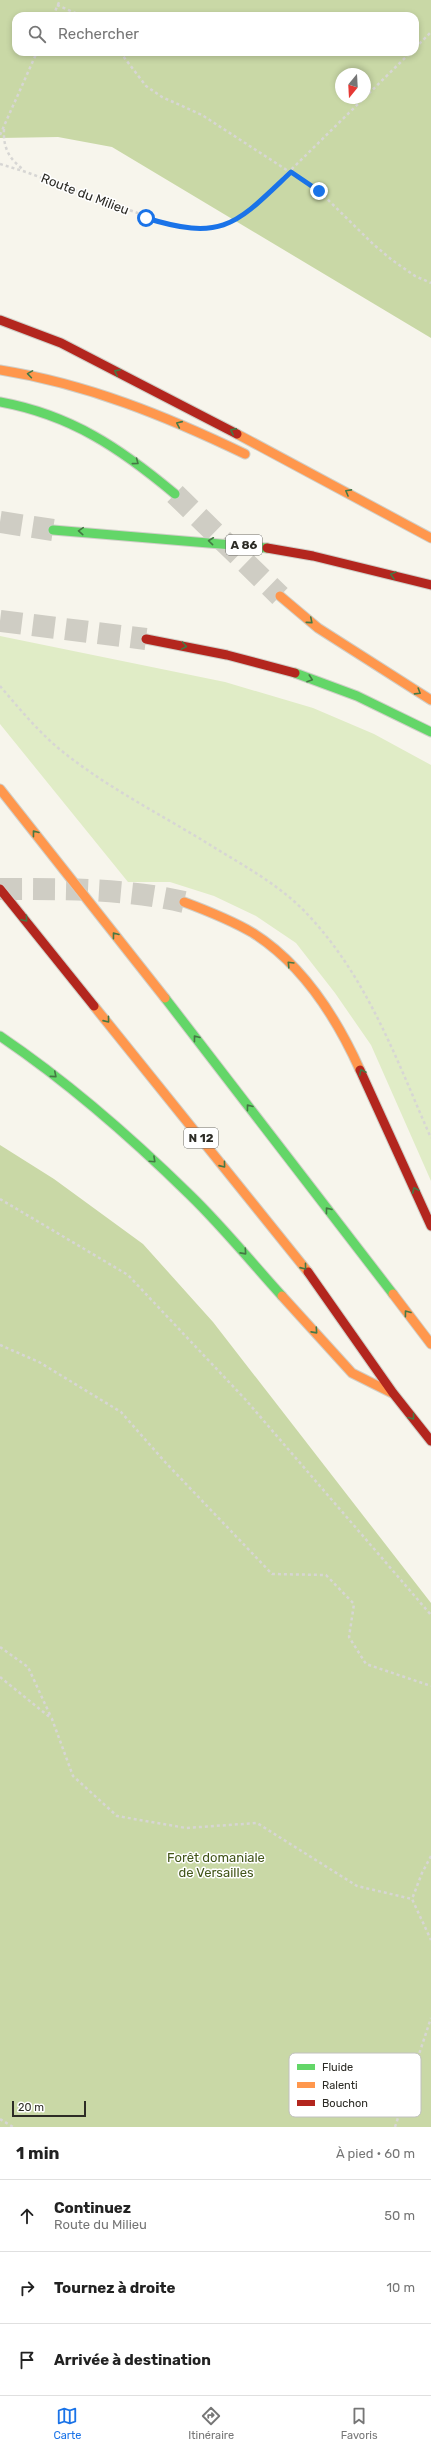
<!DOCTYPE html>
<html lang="fr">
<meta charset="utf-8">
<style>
:root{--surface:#fff;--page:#f6f6f6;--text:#222;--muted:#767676;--line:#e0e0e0;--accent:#1a73e8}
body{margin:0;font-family:Rubik,sans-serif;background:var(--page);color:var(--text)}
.compass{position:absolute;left:335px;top:68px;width:36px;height:36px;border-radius:50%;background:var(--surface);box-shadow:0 2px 6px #0003;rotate:198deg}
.scale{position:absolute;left:12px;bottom:10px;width:74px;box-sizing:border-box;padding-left:4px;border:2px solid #2d2c26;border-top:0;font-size:11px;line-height:14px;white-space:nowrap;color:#2d2c26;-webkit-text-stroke:3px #fff;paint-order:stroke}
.stop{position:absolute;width:12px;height:12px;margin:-9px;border:3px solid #1a73e8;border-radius:50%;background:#fff}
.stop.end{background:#1a73e8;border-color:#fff;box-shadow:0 1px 4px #0008}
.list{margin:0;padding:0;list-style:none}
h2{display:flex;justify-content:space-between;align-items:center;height:52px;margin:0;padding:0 16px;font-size:17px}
h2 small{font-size:13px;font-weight:400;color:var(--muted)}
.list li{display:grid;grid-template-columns:26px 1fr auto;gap:12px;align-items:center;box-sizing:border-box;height:72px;padding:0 16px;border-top:1px solid var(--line)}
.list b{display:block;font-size:15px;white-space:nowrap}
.list p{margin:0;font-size:13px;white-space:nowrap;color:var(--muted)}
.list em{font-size:13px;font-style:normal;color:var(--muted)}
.icon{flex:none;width:22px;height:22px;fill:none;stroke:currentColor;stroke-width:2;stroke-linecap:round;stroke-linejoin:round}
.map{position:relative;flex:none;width:431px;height:2127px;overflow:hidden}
.search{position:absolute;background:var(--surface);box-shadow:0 2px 6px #0003;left:12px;right:12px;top:12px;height:44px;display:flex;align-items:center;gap:10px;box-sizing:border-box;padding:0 14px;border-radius:12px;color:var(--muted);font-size:15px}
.sheet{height:268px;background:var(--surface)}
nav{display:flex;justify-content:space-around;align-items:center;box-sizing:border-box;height:56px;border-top:1px solid var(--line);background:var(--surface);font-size:11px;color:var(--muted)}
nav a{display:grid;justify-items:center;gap:2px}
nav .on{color:var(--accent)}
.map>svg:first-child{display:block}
</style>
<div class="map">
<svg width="431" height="2127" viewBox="0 0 431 2127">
<rect width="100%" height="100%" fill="#f7f5ec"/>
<path fill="#e0ecc6" d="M0,636l225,46 88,26 61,26 57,31v416l-60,-136 -36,-52 -39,-50 -40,-27 -42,-20 -44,-14h-42l-128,-158z"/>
<path fill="#c9d8a6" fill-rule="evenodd" d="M0,0h431v338l-319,-191 -54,-10 -58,1zM16,16h399v36h-399zM341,74h24v24h-24z
M0,1145l54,34 89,65 70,78 218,281v524h-431z"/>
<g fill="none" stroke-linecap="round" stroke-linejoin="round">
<path stroke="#cfcdc4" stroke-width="22" stroke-dasharray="22 11" stroke-linecap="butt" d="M175,494l105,102
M0,522l53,8
M0,621l146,18
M0,889c62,0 123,-1 184,13"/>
<defs>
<path id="fast" d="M0,402c71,13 120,46 175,92
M53,530l214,18
M295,673l62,23 74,36
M165,998l228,296
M0,1036c68,46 132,102 190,159 33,32 62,68 92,101"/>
<path id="slow" d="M0,370c87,14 166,46 245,84
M237,434l194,104
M280,596l38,32 113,72
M0,789l165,209
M184,902c24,9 47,18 69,31 49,31 84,86 107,137
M94,1006l214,266
M393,1294l38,50
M282,1296l70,77 40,20"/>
<path id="jam" d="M0,320l61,23 176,91
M267,548l46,8 118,29
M146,639l81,16 68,18
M0,889l94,117
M360,1070l71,156
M308,1272l85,121 38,48"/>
</defs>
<use href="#fast" stroke="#d0cfc8" stroke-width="11"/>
<use href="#slow" stroke="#d0cfc8" stroke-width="11"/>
<use href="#jam" stroke="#d0cfc8" stroke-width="11"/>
<path stroke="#d7d6d4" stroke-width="2.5" stroke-dasharray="3 3" stroke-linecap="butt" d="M57,5l25,11
M53,16l7,-16
M415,48l16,-16
M120,52l26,34 16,11 40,18 117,76 54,53 19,16 23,16 16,7
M4,129c-1,19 5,30 20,41
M0,135l37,-83
M0,164l26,8 147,54 22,3 16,-1 18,-4 19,-12 163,-160
M0,686c18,21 36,43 57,61 44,37 101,66 150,96 35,22 74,42 102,73 59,63 88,145 122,222
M0,1199l128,76 117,124 186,216
M0,1345l39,17 82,50 45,51 106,111 54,1 28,29 -5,33 17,27 65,22
M0,1647l28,20 23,50
M0,1677l52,42 21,57 44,40 69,12 71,-5 100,63 55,13
M431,1856l-9,17 -10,26 19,41
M0,2119l13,8
M395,2127l36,-109"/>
<use href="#fast" stroke="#63d668" stroke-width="9"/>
<use href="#slow" stroke="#ff974d" stroke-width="9"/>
<use href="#jam" stroke="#b3261e" stroke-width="9"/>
</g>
<defs><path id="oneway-chevron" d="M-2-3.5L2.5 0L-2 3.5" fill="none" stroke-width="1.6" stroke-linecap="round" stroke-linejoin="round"/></defs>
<g stroke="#457844">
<use href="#oneway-chevron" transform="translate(117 372) rotate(-153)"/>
<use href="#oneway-chevron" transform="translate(30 374) rotate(-171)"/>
<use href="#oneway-chevron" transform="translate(179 424) rotate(-156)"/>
<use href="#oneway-chevron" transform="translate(233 431) rotate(-153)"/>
<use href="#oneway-chevron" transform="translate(136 462) rotate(37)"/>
<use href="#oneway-chevron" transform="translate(348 492) rotate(-151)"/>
<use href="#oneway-chevron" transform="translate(81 531) rotate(-176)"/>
<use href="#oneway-chevron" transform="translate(211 541) rotate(-174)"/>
<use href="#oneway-chevron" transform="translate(393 575) rotate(-165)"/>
<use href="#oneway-chevron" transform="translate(310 621) rotate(40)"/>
<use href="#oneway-chevron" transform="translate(184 646) rotate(10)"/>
<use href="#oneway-chevron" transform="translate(310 679) rotate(19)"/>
<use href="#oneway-chevron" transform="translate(418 692) rotate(32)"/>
<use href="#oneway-chevron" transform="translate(35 833) rotate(-128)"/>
<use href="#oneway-chevron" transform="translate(25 919) rotate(50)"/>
<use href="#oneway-chevron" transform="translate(115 935) rotate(-128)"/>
<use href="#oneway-chevron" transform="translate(290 964) rotate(-134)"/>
<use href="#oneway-chevron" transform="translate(107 1020) rotate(51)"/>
<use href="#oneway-chevron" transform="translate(196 1038) rotate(-128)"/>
<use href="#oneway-chevron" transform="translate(362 1072) rotate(-116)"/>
<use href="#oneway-chevron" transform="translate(54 1075) rotate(40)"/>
<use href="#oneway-chevron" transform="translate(249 1107) rotate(-128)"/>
<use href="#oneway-chevron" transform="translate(153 1160) rotate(43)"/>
<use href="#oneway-chevron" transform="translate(223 1165) rotate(51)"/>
<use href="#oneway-chevron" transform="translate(415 1190) rotate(-114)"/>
<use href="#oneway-chevron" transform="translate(328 1210) rotate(-128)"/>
<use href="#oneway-chevron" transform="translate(244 1252) rotate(48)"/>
<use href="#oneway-chevron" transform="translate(304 1267) rotate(51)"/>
<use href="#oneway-chevron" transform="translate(407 1313) rotate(-127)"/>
<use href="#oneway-chevron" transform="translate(315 1331) rotate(48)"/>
<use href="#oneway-chevron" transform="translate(412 1417) rotate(52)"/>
</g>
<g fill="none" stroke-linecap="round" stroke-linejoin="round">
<path stroke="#1a73e8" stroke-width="5" d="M146,218c78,24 90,6 145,-46l28,19"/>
</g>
<g text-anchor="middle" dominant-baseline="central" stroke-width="3" stroke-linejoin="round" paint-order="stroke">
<g fill="#fff" stroke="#6c6b67" stroke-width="1">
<rect x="226" y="535" width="36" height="20" rx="3"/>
<rect x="184" y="1128" width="34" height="20" rx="3"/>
</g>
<g font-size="12" font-weight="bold" fill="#2d2c26">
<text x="244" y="545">A 86</text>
<text x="201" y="1138">N 12</text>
</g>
<g font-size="13" fill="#2d2c26" stroke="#fff">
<text transform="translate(85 194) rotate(21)">Route du Milieu</text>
</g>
<g font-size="13" fill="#43561a" stroke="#fff">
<text x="216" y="1857">Forêt domaniale<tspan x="216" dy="15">de Versailles</tspan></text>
</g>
</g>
<rect x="289" y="2053" width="132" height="64" rx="6" fill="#fff" stroke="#c0c0be" stroke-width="1"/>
<rect x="297" y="2064" width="18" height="6" fill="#63d668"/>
<rect x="297" y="2082" width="18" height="6" fill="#ff974d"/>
<rect x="297" y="2100" width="18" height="6" fill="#b3261e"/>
<g font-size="11" fill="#2d2c26">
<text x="322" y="2071">Fluide</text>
<text x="322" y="2089">Ralenti</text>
<text x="322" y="2107">Bouchon</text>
</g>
</svg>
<svg class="compass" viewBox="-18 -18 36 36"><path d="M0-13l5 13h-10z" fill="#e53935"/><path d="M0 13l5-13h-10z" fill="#767676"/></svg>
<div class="scale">20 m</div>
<div class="stop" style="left:146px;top:218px"></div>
<div class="stop end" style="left:319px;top:191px"></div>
<div class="search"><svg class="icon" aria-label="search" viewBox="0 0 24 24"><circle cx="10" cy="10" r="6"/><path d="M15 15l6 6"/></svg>Rechercher</div>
</div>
<section class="sheet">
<h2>1 min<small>À pied · 60 m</small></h2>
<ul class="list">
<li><svg class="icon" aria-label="ahead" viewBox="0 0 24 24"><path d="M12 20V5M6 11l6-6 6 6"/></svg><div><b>Continuez</b><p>Route du Milieu</p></div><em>50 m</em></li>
<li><svg class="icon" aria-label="right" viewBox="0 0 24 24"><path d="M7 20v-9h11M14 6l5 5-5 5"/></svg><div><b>Tournez à droite</b></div><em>10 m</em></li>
<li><svg class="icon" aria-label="arrive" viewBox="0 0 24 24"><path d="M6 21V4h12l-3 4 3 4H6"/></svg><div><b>Arrivée à destination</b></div></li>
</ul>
</section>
<nav>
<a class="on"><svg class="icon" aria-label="map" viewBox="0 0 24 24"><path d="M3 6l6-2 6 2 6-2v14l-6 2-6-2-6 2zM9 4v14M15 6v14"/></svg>Carte</a>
<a><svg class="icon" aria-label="directions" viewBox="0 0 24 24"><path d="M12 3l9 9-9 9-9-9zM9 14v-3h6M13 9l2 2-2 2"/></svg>Itinéraire</a>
<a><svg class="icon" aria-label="saved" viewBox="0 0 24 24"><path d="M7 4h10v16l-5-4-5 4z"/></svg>Favoris</a>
</nav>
